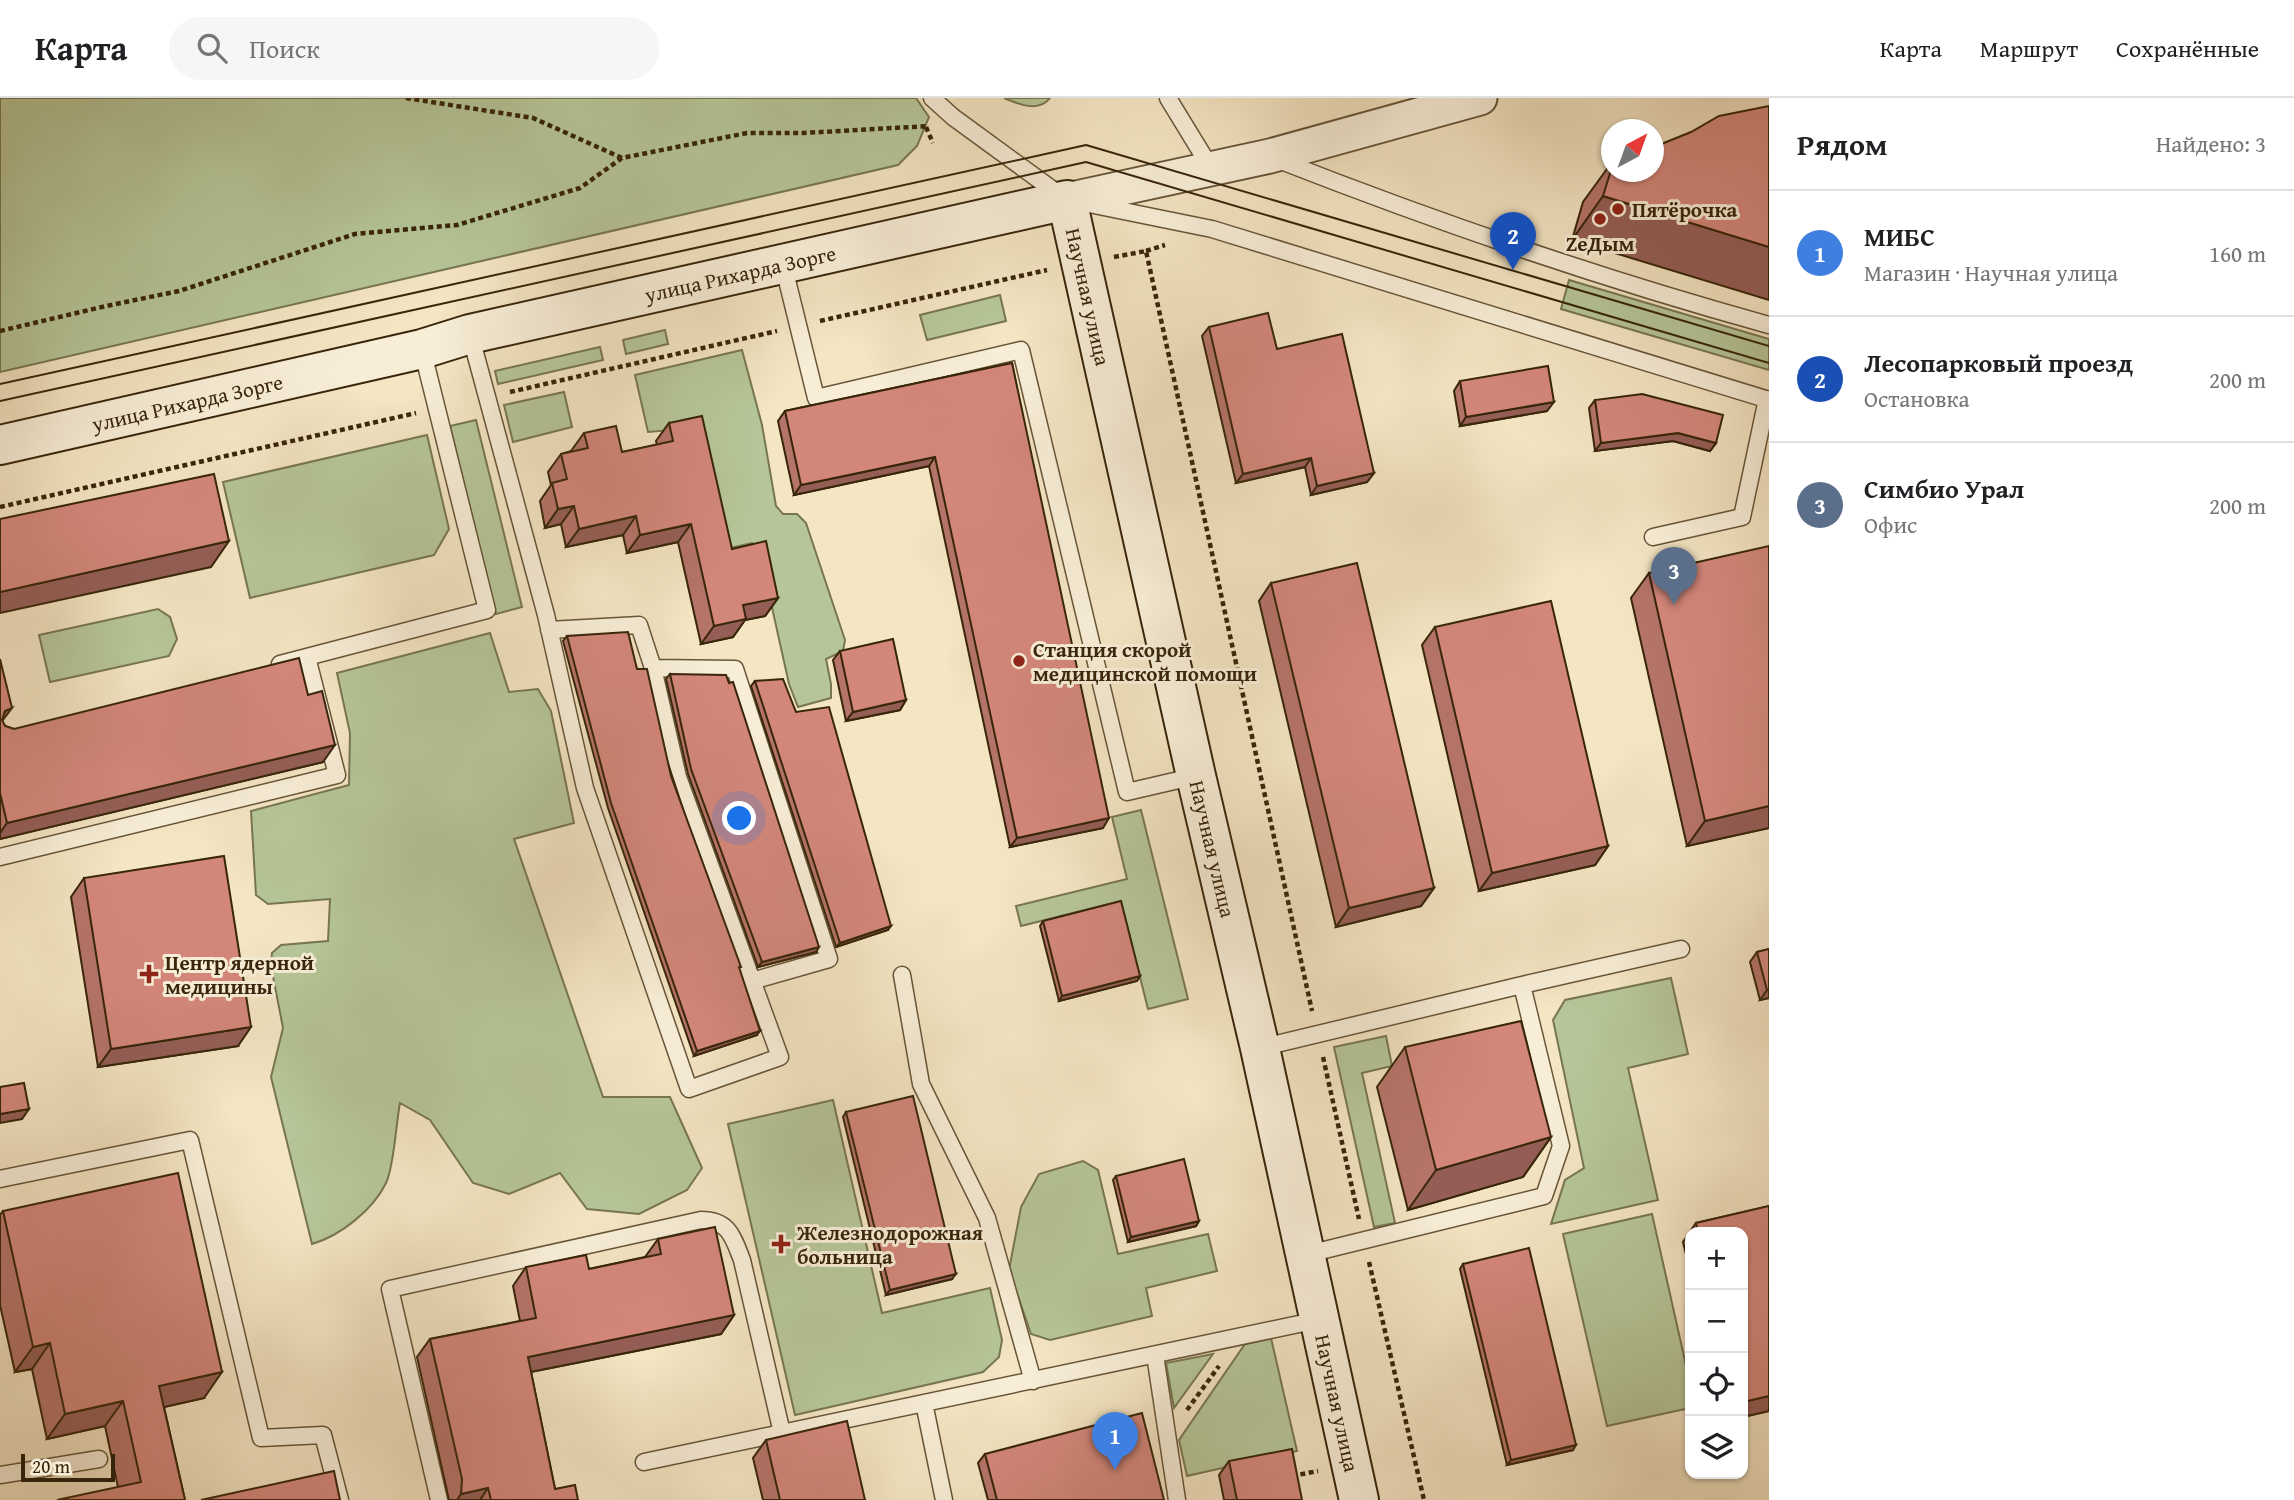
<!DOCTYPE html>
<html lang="ru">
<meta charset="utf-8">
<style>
:root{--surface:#fff;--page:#f6f6f6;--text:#202124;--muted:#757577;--line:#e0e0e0;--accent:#2563eb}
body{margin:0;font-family:"Gentium Book Plus",serif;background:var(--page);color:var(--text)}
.controls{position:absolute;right:21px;bottom:21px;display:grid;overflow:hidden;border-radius:14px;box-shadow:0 2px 5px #0004}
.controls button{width:63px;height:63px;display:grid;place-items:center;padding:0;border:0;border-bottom:2px solid var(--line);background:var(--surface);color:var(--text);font:35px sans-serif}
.compass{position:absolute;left:1601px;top:21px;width:63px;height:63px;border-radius:50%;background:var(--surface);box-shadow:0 2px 5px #0004;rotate:41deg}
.scale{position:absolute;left:21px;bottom:18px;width:94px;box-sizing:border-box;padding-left:7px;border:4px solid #38250a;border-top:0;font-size:19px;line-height:24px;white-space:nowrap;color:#38250a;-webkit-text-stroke:5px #f8eed8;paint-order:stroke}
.you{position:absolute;left:740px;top:721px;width:24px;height:24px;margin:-18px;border:5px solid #fff;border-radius:50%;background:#1a73e8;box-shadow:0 0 0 10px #1a73e833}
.badge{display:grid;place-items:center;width:46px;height:46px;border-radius:50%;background:var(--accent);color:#fff;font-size:23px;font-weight:700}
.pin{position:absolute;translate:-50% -58px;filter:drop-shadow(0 2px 4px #0008)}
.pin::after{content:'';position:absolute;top:37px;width:24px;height:21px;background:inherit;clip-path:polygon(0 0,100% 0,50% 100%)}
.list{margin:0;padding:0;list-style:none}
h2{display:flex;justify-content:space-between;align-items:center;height:91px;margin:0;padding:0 28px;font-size:30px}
h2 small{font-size:23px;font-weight:400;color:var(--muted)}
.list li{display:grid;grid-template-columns:46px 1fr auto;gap:21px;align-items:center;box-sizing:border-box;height:126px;padding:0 28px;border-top:2px solid var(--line)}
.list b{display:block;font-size:26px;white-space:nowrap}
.list p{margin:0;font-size:23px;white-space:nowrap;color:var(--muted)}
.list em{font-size:23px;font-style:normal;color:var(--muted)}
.icon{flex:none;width:38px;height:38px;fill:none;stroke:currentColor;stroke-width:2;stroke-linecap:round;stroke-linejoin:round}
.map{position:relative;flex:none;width:1769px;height:1402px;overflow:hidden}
header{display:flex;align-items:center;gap:42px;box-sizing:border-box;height:98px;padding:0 35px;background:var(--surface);border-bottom:2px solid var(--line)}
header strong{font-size:33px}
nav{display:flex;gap:38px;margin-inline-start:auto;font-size:24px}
.search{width:490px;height:63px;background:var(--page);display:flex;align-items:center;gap:18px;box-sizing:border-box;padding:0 24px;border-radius:38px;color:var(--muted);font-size:26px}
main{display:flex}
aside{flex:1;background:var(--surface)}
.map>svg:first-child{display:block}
</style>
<header>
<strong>Карта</strong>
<div class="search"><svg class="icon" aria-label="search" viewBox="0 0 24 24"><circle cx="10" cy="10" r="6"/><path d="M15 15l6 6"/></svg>Поиск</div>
<nav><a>Карта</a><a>Маршрут</a><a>Сохранённые</a></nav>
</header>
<main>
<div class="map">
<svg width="1769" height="1402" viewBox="0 0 1769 1402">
<rect width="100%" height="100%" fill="#f4e5c3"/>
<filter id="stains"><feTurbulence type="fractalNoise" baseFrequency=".00286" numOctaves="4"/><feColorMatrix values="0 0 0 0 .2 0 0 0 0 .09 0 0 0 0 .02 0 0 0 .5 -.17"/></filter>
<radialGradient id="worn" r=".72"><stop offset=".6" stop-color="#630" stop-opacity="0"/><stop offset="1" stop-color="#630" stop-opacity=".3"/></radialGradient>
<path fill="#b6c698" stroke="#777651" stroke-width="2" d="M0,0h916l13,19 -12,29 -19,19 -898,207z
M1004,0h46c-11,15 -32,6 -46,0z
M1569,182l200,59v31l-208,-61z
M1000,197l6,26 -79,19 -7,-25z
M665,232l3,14 -42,10 -3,-14z
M600,249l3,13 -105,24 -3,-13z
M742,252l20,75 14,81 7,8h14l9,9 39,117 -2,11 -17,8 5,25v14l-33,9 -9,-23 -30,-135 -7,-6 -22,5 -35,-120 -47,4 -13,-57z
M564,294l8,35 -59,15 -9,-37z
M476,322l46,187 -26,7 -46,-188z
M427,337l22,94 -15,26 -184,43 -27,-116z
M158,511l12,8 7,22 -8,17 -119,26 -11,-47z
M490,535l19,59 29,-3 13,22 23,112 -60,16 89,258h67l32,71 -15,22 -48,24 -52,-5 -27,-36 -51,21 -36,-11 -43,-63 -30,-17c-4,20 -6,64 -14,80 -13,27 -46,53 -74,61l-41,-167 12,-49 -12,-62 1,-13 9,-8 47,-4 2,-42 -62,5 -12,-9 -5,-84 98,-26 1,-52 -13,-60z
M1141,712l47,189 -40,10 -27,-108 -100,25 -5,-20 111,-27 -15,-62z
M1671,880l17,76 -60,14 30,132 -107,24 14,-44 19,-12 -31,-148 12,-20z
M1386,938l6,30 -30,7 33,150 -21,4 -40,-180z
M833,1002l49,213 108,-25 12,52 -3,17 -16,15 -188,43 -67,-291z
M1083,1063l15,9 20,84 90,-20 9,37 -71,17 6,28 -102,24 -19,-6 -22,-64 12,-63 18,-33z
M1652,1116l38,169v25l-83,18 -44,-192z
M1271,1240l26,113 -110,25 -8,-36 66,-96z
M1213,1256l-39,54 -8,-45z"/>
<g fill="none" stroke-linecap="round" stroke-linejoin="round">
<defs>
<path id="lane" d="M932,0l21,19 111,81
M1168,0l44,72
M1276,61c161,63 326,120 493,166
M1089,106l123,25 557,171
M783,166l33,134 205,-48 106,442 69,-16
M470,236l76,281 39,173 104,301 91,-32 -102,-280 -25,-109 -14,-43 -90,5
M1653,439l89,-20 25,-118
M280,566l207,-54 -65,-261
M653,570l82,1 94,290 -77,22
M0,759l337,-82 -30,-118
M902,877l19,109 66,134 46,163
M1522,887l159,-36
M1260,950l262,-63 39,161 -17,50 -240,59
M0,1081l190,-39 71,298 62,-3 17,65
M1155,1257l22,145
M924,1305l20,97
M644,1364l674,-142
M0,1377l99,-16
M439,1402l-49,-211 311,-69c28,0 32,17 41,40l40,173"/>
<path id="street" d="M1067,102l203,-44 210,-58"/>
<g id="secondary">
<path id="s1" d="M0,347l422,-96 48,-15 597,-134 129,576 64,272 99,452"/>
</g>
</defs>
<use href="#lane" stroke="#675538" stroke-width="19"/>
<use href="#street" stroke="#675538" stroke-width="37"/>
<use href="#secondary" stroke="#38250a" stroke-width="42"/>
<path stroke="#38250a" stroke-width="4.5" stroke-dasharray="5 3.5" stroke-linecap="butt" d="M406,0l127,20 89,40
M926,29l7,16
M1146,153l19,-6
M1114,159l32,-6 166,760
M820,223l227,-51
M0,233l106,-25 73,-15 176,-57 102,-9 123,-37 42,-30 125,-25h56l126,-7
M510,294l267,-61
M0,409l416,-94
M1323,959l36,162
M1369,1164l55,238
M1187,1312l32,-44
M1292,1378l26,-5"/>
<use href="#lane" stroke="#f8eed8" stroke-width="16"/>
<use href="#street" stroke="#f8eed8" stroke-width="33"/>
<use href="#secondary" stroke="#f8eed8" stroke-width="38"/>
<path stroke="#38250a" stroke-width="2" d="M0,286l1086,-239 683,201
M0,303l1086,-239 683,201"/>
</g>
<path fill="#b5746a" stroke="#38250a" stroke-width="2" d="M1612,64v10h42l-82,68 11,-38z
M1209,229l68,22 97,124 -7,9 -56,13 -6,-28 -69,16 -34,-147z
M1012,265l91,465 -93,19 -81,-381 -135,29 -16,-74 7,-10z
M1460,283l87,30 -87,15 -6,-35z
M1595,302l121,43 -6,8 -37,-10 -78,10 -6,-43z
M669,325l63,126 46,49 -13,18 -20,4 -12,17 -32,7 -23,-102 -51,11 -4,-18 -57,12 -5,-23 -16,4 -5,-27 11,-16 -3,-13 13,-18 10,-3 13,-18 38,19 35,-7 -1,-4z
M1649,475l120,255 -82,18 -56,-248z
M1271,485l163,305 -13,18 -85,21 -77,-326z
M1435,529l173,219 -13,19 -116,26 -57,-246z
M567,538l70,33 120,366 -63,21 -86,-248 -45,-167z
M840,553l66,49 -6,10 -54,11 -13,-61z
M0,561l2,62 3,5 9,3 309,33 -323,77z
M670,576l146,278 -58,15 -70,-193 -22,-95z
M755,583l41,31 92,218 -52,17 -85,-261z
M84,780l154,168 -140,21 -27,-170z
M1043,823l97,55 -3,5 -78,20 -19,-75z
M1769,851v49l-9,2 -10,-38 7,-10z
M1405,949l146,90 -28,40 -115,33 -31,-123z
M846,1014l106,167 -66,16 -43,-178z
M1116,1078l83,45 -3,5 -68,16 -15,-62z
M1769,1108v205l-26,6v-185h-53v39l-7,-29 13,-19z
M3,1113l201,187 -40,9 21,93 -67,-13 -13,-61 -58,13 -15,-70 -17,3 -15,-67v-90z
M658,1141l76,76 -13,19 -190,38 24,117 23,11h-129l-32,-143 13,-18 90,-18 -7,-35 13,-19 63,2 56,-12z
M1463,1166l110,186 -66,15 -47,-196z
M766,1342l99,60h-102l-10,-42z
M985,1356l179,46h-176l-10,-37z
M1229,1363l73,39h-78l-5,-25z"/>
<path fill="#945e56" stroke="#38250a" stroke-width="2" d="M1603,98l166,51v53l-197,-60z
M1554,304l-7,9 -87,15 6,-9z
M1678,335l38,10 -6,8 -37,-10 -78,10 6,-8z
M935,359l-6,9 -135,29 7,-10z
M1311,360l-6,9 -69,16 7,-9z
M1374,375l-7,9 -56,13 6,-9z
M574,408l-13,18 -16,4 13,-19z
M636,418l-13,19 -57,12 13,-18z
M691,426l-13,18 -51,11 13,-18z
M229,443l-18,26 -211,46v-21z
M778,500l-13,18 -20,4 -12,17 -32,7 13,-18 29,-21z
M906,602l-6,10 -54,11 7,-9z
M12,610l-12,16 5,-13z
M335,647l-12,17 -323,77v-6l7,-10z
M1769,708v22l-82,18 18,-25z
M1109,720l-6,10 -93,19 7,-9z
M1608,748l-13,19 -116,26 13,-18z
M1434,790l-13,18 -85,21 13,-19z
M891,828l-3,4 -52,17 4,-4z
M819,849l-3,5 -58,15 4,-5z
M1140,878l-3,5 -78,20 3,-5z
M1767,892h2v8l-9,2z
M251,929l-13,19 -140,21 13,-18z
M760,933l-3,4 -63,21 3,-5z
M29,1011l-7,10 -22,4v-9z
M1551,1039l-28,40 -115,33 28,-40z
M1199,1123l-3,5 -68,16 3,-5z
M956,1176l-4,5 -66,16 4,-5z
M734,1217l-13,19 -206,41 13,-18z
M50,1245l-18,26 -17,3 18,-25z
M222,1274l-18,26 -62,14 17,-26z
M1769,1298v15l-26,6v-15z
M123,1303l-18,25 -58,13 18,-25z
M1576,1347l-3,5 -66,15 4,-5z
M488,1390l-8,12h-23l4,-6z"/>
<path fill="#d3877b" stroke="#38250a" stroke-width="2" d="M1769,8v141l-166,-51 9,-29v5h42v-25l37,-15 28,-16z
M1268,215l9,36 65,-15 32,139 -57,13 -6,-28 -68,16 -34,-147z
M1012,265l97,455 -92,20 -82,-381 -134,28 -16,-74z
M1548,268l6,36 -88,15 -6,-36z
M1642,296l81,21 -7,28 -38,-10 -77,10 -6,-43z
M702,318l30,133 34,-8 12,57 -35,7 3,14 -32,7 -23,-102 -51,11 -4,-19 -57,13 -5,-23 -16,3 -6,-26 15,-4 -6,-25 27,-6 -4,-15 32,-7 6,26 51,-11 -4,-18z
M214,376l15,67 -229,51v-73z
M1769,448v260l-64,15 -56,-248z
M1357,465l77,325 -85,20 -78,-325z
M1551,503l57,245 -116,27 -57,-246z
M628,534l9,37h10l24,107 70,191h-2l21,64 -63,20 -86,-248 -44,-167z
M893,541l13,61 -53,12 -13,-61z
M299,560l9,37 14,-4 13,54 -328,78 -7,-30v-134l12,49 -7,3 -3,9 3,6 9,3z
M670,576l56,1 3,8 4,-1 86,265 -57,15 -71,-193z
M783,581l13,33 33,-5 62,219 -51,17 -85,-262z
M224,758l27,171 -140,22 -27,-171z
M1121,803l19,75 -78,20 -19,-75z
M1769,851v41h-2l-10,-38z
M1521,923l30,116 -115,33 -31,-123z
M24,985l5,26 -29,5v-27z
M913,998l43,178 -66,16 -44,-178z
M1184,1061l15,62 -68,16 -15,-61z
M178,1075l44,199 -63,14 26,114h-128l84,-18 -18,-81 -58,13 -15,-71 -17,4 -30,-136z
M1769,1108v190l-26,6v-170h-45l-2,-9z
M715,1129l19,88 -206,42 27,132 20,-4 3,15h-87l-3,-12 -27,6 1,-15 -32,-140 106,-21 -10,-51 60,-12 3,14 72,-15 -3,-15z
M1529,1150l47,197 -65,15 -48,-196z
M1142,1315l22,87h-167l-12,-46z
M847,1323l18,79h-85l-14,-60z
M1292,1351l10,51h-65l-8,-39z
M334,1373l6,29h-139z"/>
<g fill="#8f2418" stroke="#f8eed8" stroke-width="2.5">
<circle cx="1618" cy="111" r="7"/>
<circle cx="1600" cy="121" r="7"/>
<circle cx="1019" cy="563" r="7"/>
<path d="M145.5 865.5h7v7h7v7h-7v7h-7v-7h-7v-7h7z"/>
<path d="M777.5 1135.5h7v7h7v7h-7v7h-7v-7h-7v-7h7z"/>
</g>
<g text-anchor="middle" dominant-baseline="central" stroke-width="6" stroke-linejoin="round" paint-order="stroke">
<g font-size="21" font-weight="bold" fill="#38250a" stroke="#f8eed8" text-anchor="start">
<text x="1632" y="111">Пятёрочка</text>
<text x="1600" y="145" text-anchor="middle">ZeДым</text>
<text x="1033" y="551">Станция скорой<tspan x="1033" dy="24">медицинской помощи</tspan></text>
<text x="165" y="864">Центр ядерной<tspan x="165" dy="24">медицины</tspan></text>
<text x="797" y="1134">Железнодорожная<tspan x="797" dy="24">больница</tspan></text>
</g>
<g font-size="21" fill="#38250a" stroke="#f8eed8">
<text stroke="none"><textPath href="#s1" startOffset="760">улица Рихарда Зорге</textPath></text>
<text stroke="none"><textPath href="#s1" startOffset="1194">Научная улица</textPath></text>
<text stroke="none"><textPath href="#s1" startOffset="192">улица Рихарда Зорге</textPath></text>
<text stroke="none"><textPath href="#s1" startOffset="1760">Научная улица</textPath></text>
<text stroke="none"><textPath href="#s1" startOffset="2328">Научная улица</textPath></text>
</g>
</g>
<rect width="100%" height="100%" filter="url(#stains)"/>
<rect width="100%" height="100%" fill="url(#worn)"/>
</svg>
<div class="controls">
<button>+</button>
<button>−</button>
<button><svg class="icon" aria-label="locate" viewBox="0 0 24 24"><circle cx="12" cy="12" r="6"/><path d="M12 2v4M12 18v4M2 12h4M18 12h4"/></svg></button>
<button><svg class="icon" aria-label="layers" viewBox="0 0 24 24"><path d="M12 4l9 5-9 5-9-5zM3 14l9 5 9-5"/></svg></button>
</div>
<svg class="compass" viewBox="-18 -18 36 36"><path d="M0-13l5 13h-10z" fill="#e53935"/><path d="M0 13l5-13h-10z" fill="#757577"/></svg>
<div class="scale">20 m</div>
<div class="you"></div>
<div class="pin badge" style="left:1115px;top:1372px;background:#3f7fe0">1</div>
<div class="pin badge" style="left:1513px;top:172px;background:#1a4fb4">2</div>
<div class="pin badge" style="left:1674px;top:507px;background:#5c6f8a">3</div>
</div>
<aside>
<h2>Рядом<small>Найдено: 3</small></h2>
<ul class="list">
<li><span class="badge" style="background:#3f7fe0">1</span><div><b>МИБС</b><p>Магазин · Научная улица</p></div><em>160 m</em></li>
<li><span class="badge" style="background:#1a4fb4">2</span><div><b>Лесопарковый проезд</b><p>Остановка</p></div><em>200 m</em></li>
<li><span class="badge" style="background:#5c6f8a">3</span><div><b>Симбио Урал</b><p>Офис</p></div><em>200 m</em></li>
</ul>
</aside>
</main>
